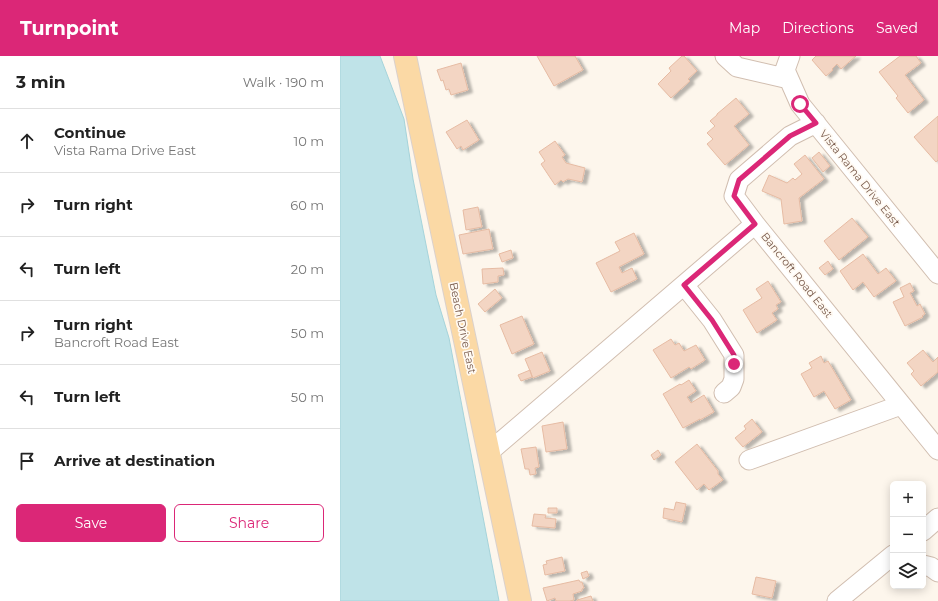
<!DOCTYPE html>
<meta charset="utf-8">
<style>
:root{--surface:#fff;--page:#f2f2f2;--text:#222;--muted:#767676;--line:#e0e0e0;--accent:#db2777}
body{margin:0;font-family:Montserrat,sans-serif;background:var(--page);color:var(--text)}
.controls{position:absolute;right:12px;bottom:12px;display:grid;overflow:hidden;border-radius:6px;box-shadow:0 2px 10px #0003}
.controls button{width:36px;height:36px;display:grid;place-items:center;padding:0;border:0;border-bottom:1px solid var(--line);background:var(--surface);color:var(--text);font:20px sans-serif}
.stop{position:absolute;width:12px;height:12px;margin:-9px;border:3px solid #db2777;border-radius:50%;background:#fff}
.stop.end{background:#db2777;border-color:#fff;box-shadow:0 1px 4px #0008}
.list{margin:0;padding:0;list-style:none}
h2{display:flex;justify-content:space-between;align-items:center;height:52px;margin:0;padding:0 16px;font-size:17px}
h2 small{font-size:13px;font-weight:400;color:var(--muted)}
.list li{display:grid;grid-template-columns:26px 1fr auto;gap:12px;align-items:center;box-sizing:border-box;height:64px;padding:0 16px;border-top:1px solid var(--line)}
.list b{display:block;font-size:15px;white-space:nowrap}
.list p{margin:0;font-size:13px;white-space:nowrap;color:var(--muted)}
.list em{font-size:13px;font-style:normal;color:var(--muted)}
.actions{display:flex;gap:8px;padding:12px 16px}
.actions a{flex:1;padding:9px 0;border:1px solid var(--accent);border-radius:6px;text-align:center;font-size:14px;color:var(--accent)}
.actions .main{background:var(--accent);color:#fff}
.icon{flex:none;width:22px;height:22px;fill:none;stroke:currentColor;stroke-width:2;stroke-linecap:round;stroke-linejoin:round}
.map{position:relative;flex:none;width:598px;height:545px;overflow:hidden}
header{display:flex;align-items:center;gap:24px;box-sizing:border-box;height:56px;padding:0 20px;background:var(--accent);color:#fff}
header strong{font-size:19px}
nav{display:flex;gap:22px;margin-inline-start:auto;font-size:14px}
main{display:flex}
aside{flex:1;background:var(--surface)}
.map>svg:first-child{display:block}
</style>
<header>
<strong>Turnpoint</strong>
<nav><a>Map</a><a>Directions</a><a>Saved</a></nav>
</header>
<main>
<aside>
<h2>3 min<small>Walk · 190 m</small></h2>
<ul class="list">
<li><svg class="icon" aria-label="ahead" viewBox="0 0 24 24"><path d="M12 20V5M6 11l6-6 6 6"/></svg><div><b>Continue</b><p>Vista Rama Drive East</p></div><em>10 m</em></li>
<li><svg class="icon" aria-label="right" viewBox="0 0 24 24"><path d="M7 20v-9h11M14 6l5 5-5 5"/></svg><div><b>Turn right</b></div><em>60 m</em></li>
<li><svg class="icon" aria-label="left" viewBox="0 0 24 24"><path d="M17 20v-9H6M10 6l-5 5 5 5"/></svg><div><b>Turn left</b></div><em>20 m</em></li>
<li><svg class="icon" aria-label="right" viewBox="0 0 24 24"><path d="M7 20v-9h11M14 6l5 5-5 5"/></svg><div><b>Turn right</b><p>Bancroft Road East</p></div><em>50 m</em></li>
<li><svg class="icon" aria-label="left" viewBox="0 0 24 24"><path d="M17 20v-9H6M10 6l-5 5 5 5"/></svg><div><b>Turn left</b></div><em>50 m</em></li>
<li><svg class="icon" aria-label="arrive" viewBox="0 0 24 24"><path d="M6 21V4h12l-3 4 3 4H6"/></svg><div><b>Arrive at destination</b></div></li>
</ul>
<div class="actions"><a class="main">Save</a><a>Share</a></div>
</aside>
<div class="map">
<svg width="598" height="545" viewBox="0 0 598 545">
<defs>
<filter id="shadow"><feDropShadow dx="4.5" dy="2.5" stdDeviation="1" flood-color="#0004"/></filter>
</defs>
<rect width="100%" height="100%" fill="#fdf6ec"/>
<path fill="#bfe3e8" stroke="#a5d3da" d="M0,0h40l24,63 9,60 23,116 13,43 50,263h-159z"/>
<path fill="#f3d5c3" stroke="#e6bba3" filter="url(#shadow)" d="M197,0h38l8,14 -29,16z
M342,0h2l13,15 -9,8 2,2 -19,17 -13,-14 13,-13 -2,-3z
M476,0h40l-15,13 -4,-5 -5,5 1,1 -7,6 -14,-16z
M560,0h16l5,7 -16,12 19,25 -16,13 -12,-15 2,-2 -19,-24z
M121,7l7,27 -17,5 -2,-6 -3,1 -3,-10 -2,1 -4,-11z
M396,42l13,16 -15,12 15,19 -24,20 -18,-21 6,-5 -6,-6 8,-7 -5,-5 7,-6v-1z
M598,60v44l-2,2 -22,-25z
M127,64l12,20 -16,10 -2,-4 -4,3 -11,-17z
M215,85l10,14 -3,2 4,6 19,5 -3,14 -14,-3 -5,3 -2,-2 -6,5 -14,-21 4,-3 -6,-9z
M479,96l11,14 -7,6 -11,-14z
M465,99l19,24 -25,19 3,23 -18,3 -3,-25 -19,-8 7,-16 18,8 6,-5 2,2 7,-6 -8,-10z
M138,151l4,20 -16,3 -3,-20z
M512,162l16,19 -29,23 -15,-19z
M149,173l4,20 -30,5 -4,-19z
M294,177l10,21 -25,13 3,6 10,-5 5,11 -26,13 -15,-29 24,-12 -5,-9z
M171,194l2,8 -11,4 -3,-8z
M523,198l15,20 8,-6 10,13 -22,16 -11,-15 -10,8 -13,-19z
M488,205l5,8 -8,6 -6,-7z
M163,212l1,7 -6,1v6l-15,2 -1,-15z
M428,225l13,21 -5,3 2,4 -6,4 5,7 -20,13 -14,-23 19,-12 -6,-9z
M570,227l4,8 -4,2 7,13 3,-2 5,10 -3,2 1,1 -18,9 -12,-24 11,-5 -4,-9z
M155,233l7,9 -17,14 -7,-8z
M182,260l12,28 -22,10 -12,-29z
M331,283l4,6 4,-2 5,8 12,-6 9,15 -14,9 -2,-2 -18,11 -18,-28z
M583,294l10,12 5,-5v15l-17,14 -10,-12 3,-3 -7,-8z
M202,296l8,19 -17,7 -8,-19z
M481,300l3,7 4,-2 23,39 -16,9 -11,-18 -10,6 -13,-23 11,-6 -3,-5z
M190,314l2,7 -11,4 -3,-6z
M349,324l7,11 -9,6 4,6 13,-8 10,17 -14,8v-1l-17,9 -20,-34 17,-10 1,1z
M412,363l10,13 -19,15 -8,-9 11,-9 -2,-3z
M223,366l4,27 -21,3 -4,-26z
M357,388l21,27v3l5,6 -14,10 -5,-6 -7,6 -22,-28z
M196,391l3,20 -4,1 1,6 -6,1 -1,-6h-4l-4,-20z
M318,394l3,5 -7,5 -3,-5z
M336,446l10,2 -4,18 -19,-4 1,-10 10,2z
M208,452h9v5h-9z
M194,458l12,1 -1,3 11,1 -1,9 -23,-2z
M222,501l3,14 -20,4 -2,-10 4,-1 -1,-3z
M247,515l2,5 -6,3 -2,-6z
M416,521l20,4 -4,17 -20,-4z
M239,524l1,2h2l2,6 -2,1v2l-9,3 1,6 -4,1h-14l-1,-3 -8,3 -4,-13z
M251,540l2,5h-16v-1z"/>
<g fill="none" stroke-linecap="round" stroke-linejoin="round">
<defs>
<path id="minor" d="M385,0l12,11 52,12
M450,0l-5,14 15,34 138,170
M415,168l-21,-28 5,-16 51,-44 26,-13
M344,229l28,35 22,35v24l-3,8 -7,6
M149,396l266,-228 183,226
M409,404l152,-55
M583,475l15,-13
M583,509l8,2 7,5
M497,545l56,-46"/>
<path id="major" d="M65,0l115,545"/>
</defs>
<use href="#minor" stroke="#d1beb0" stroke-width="21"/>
<use href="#major" stroke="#dad1cd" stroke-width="24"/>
<use href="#minor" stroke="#fff" stroke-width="19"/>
<use href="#major" stroke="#fbd9a5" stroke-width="22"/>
</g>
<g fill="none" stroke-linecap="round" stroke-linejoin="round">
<path stroke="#db2777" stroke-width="5" d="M394,308v-9l-22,-35 -28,-35 71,-61 -21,-28 5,-16 51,-44 26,-13 -16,-19"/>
</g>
<g text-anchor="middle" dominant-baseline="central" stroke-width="3.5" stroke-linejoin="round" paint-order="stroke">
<g font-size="11" fill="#7a5c4d" stroke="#fffaf3">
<text transform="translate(520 122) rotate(51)">Vista Rama Drive East</text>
<text transform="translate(457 219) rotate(51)">Bancroft Road East</text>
<text transform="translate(123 272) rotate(78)">Beach Drive East</text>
</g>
</g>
</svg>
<div class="controls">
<button>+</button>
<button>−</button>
<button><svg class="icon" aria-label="layers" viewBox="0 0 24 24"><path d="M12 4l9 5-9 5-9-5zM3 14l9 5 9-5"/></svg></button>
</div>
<div class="stop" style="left:460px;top:48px"></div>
<div class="stop end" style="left:394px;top:308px"></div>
</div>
</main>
